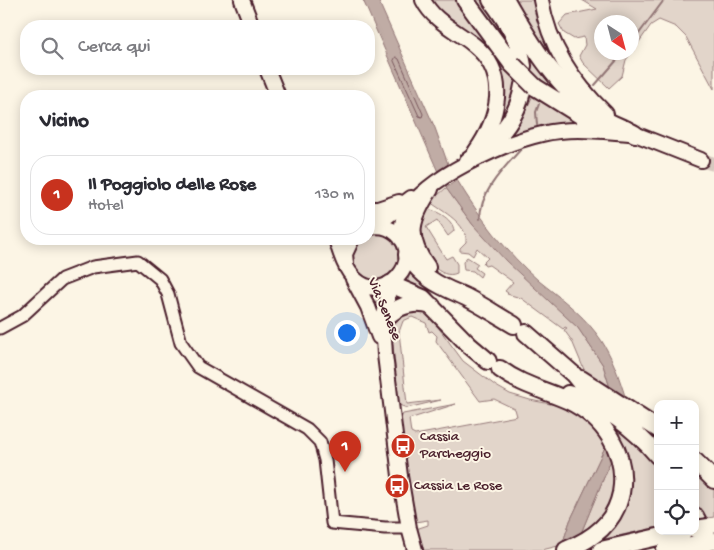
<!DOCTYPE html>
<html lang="it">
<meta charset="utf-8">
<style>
:root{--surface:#fff;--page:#f7f7f7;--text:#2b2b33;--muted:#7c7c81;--line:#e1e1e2;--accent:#c8321e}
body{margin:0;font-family:"Gochi Hand",sans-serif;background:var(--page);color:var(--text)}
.controls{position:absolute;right:15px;bottom:15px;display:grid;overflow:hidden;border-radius:10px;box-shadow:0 2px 12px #0003}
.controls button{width:45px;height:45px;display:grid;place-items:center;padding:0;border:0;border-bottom:1px solid var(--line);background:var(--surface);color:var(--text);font:25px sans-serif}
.compass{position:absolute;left:594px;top:15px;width:45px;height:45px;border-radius:50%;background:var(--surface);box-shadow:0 2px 12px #0003;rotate:144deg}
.you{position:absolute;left:346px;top:332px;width:18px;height:18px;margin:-12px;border:4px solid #fff;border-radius:50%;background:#1a73e8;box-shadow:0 0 0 8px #1a73e833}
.badge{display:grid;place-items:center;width:32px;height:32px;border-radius:50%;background:var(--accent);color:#fff;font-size:16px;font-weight:700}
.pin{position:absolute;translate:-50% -41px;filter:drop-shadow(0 1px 2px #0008)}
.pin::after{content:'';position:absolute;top:26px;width:18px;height:15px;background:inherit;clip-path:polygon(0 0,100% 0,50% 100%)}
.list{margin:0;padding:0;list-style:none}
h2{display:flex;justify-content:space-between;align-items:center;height:65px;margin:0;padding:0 20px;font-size:21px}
h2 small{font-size:16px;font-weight:400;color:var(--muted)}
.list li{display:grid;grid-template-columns:32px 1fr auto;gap:15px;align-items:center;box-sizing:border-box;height:80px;margin:0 10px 10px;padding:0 10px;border:1px solid var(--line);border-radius:20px}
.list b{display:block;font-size:19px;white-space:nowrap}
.list p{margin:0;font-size:16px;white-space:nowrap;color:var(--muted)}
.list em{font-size:16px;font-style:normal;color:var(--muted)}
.icon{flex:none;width:28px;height:28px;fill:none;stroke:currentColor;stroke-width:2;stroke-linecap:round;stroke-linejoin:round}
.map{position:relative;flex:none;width:714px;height:550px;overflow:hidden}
.search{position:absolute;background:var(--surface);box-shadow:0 2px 12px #0003;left:20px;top:20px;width:355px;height:55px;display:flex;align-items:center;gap:12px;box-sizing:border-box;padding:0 18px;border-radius:20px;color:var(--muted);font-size:19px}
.panel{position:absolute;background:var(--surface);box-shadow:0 2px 12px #0003;left:20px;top:90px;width:355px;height:155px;border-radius:20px}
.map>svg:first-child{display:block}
</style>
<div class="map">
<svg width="714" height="550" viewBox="0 0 714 550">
<rect width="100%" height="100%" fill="#fcf5e5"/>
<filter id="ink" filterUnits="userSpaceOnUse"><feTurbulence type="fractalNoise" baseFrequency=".02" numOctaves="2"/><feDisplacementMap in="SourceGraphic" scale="10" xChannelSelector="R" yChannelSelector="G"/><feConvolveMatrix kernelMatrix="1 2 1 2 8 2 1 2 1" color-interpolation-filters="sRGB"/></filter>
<g filter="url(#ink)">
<path fill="#e2d5ca" stroke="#967a7a" d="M430,0h29l57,76 -4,30 -20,31 6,-64 -54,-54z
M468,0h13l19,26 11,28z
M511,0h24l33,83z
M582,0h132v89l-28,-52 -10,-10 -17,-7 -8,5 -19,27v-30h-30v30l29,1 -5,7 -4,16 -13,12 -26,-25 -4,-7 6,-11 -1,-8 -10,2 -10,-6 -5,-9 8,-9 30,-6z
M519,29l61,78 -47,-30z
M534,93l61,33 -91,14 21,-32h2z
M446,188l27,37 105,103 25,37 8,26 -26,-19 -13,-31 -8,-11 3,-2 -2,-1 -2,2 -42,-31 -14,-4 1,-1 -3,-2 8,-9 -24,-17 -4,1 -2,-3 5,-5 -11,-10 -4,8 -5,-4 -8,-1v-3l6,-6c2,-18 -24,-31 -36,-40z
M422,208c12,1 31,10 32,23l-6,5 -11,-16 -11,7 20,32 6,-3 5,8v9c-17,8 -35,-17 -38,-33 -2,-8 2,-23 3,-32z
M369,232c19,0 26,6 32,24l-8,19c-4,2 -10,6 -15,6 -25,4 -32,-25 -20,-42h11z
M467,257l11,7 -3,4 7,5 -2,4 -7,-6 -9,-1 -1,-8z
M411,268l11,10 11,16 -3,2 -23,-12z
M371,293h14l-5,27 -12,-25z
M410,310l17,2 36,49 33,25 14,8 20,6 41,8 37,33 -38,80 -8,24 -20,5h-121l-5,-21 12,-4v-5l-13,2 -7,-36 -7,-68 2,-4 53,-10 -47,15 2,14 4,2 102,-19 -2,-7 -21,-10 -14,2 -44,-60 1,-5 -5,-5 -3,1 -3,-9 -14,-6 -9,4 -4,11 8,72 34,-4 -34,8 -8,-3 -8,-79 1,-5z
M620,432l21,16 17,20v59l-58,13 11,-12 7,-91z
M614,453l4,17 -12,48 -27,20z
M695,468l19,18v31l-13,2 -6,-13z"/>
<path fill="#c0aca5" stroke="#917474" d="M363,0h15l57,128 13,36 -10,8z
M457,180c23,38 49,72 82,101 20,16 41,31 57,52 16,20 23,45 31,69l-16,-11 -8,-26 -25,-37 -72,-67 -33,-36 -27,-37z
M608,441l6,12 -35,85 -17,7 8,-24z"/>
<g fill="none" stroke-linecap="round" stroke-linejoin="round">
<path stroke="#79575c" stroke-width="1" d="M396,57l3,2 24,55 -1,3 -3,-1 -25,-55z"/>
<path stroke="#917474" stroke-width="2" d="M632,43l32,-43
M595,85l29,-33
M537,125l-1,-13 3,-8
M480,219c0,-28 24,-51 42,-71"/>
<path stroke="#d8cac0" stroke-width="14" stroke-dasharray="14 7" stroke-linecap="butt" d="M701,160l13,4"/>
<defs>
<path id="minor" d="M0,328l22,-12 40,-37 31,-12 45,-6 22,18 8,15 13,49 17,24 109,62 13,13 5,18 7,63 53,5h24"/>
<path id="major" d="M242,0l10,26
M423,0c11,22 33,30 51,45 37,30 24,75 1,107
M541,0c8,46 31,81 65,114
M267,69l11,27
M626,128l9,6 66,26
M369,209h9l21,-7
M375,226l36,-28
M336,239c4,13 9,31 20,41 28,26 70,-19 41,-46 -7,-7 -18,-9 -28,-7
M401,239c1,-9 0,-19 5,-26 20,-36 97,-70 136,-79 28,-7 58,-3 87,-1
M346,264l-1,-10 7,-15
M353,279l15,28 11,30
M390,284l-7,37 2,34 15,121 9,52 6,22"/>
<path id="highway" d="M465,0l47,64
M491,0c15,20 29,41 32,66
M506,0c25,44 51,88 94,117 11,7 24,11 35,17
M535,87l48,30 17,6
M468,161c28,-20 50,-40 55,-76
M407,255c16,22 28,29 52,39 19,8 37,21 55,31
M427,267c-23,-31 -16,-49 3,-78
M390,284l33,14 46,47 19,16
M383,321c13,-15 29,-21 49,-15
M526,333l47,41 23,28
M500,369c21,16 45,21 69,32 35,17 59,52 52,92 -6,30 -28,46 -55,57
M581,379l77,50
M568,394c33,8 68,36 90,62
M695,461l19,19
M695,516l18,34
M601,550l83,-19
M665,550l36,-7"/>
</defs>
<use href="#minor" stroke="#4a1f2b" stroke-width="15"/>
<use href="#major" stroke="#4a1f2b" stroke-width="18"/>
<use href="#highway" stroke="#4a1f2b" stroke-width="20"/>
<use href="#minor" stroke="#fcf5e5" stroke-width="11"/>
<use href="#major" stroke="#fcf5e5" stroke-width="14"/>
<use href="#highway" stroke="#fcf5e5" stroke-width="16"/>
<defs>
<path id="highway-bridge" d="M512,64l23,23
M695,529l14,-2
M701,543l13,-2"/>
</defs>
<use href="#highway-bridge" stroke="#4a1f2b" stroke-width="20" stroke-linecap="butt"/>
<use href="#highway-bridge" stroke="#fcf5e5" stroke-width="16"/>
</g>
</g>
<defs>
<symbol id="bus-disc" viewBox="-11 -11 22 22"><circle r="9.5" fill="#c8321e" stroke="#fcf5e5"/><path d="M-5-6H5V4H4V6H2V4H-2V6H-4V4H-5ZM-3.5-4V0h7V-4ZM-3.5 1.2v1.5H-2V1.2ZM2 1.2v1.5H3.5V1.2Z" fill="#fff"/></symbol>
</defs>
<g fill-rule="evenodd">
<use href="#bus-disc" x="389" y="432" width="28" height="28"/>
<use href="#bus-disc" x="383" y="472" width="28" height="28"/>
</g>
<g text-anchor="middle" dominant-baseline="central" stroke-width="4" stroke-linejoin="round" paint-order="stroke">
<g font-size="15" fill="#4a1f2b" stroke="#fcf5e5">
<text transform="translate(384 309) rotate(67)">Via Senese</text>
</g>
<g font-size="15" fill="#4a1f2b" stroke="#fcf5e5" text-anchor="start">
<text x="420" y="437">Cassia<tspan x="420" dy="17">Parcheggio</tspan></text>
<text x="414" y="486">Cassia Le Rose</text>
</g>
</g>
</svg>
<div class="controls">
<button>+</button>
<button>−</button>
<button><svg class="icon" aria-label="locate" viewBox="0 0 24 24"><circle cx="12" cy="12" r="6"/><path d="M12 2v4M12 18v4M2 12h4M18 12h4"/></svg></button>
</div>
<svg class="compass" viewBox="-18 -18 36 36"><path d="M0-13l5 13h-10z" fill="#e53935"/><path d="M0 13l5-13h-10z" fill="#7c7c81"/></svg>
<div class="you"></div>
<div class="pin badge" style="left:345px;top:472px">1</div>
<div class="search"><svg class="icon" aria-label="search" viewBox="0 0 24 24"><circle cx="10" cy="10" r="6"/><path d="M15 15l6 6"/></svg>Cerca qui</div>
<section class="panel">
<h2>Vicino<small></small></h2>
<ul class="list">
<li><span class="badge">1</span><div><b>Il Poggiolo delle Rose</b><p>Hotel</p></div><em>130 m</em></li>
</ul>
</section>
</div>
